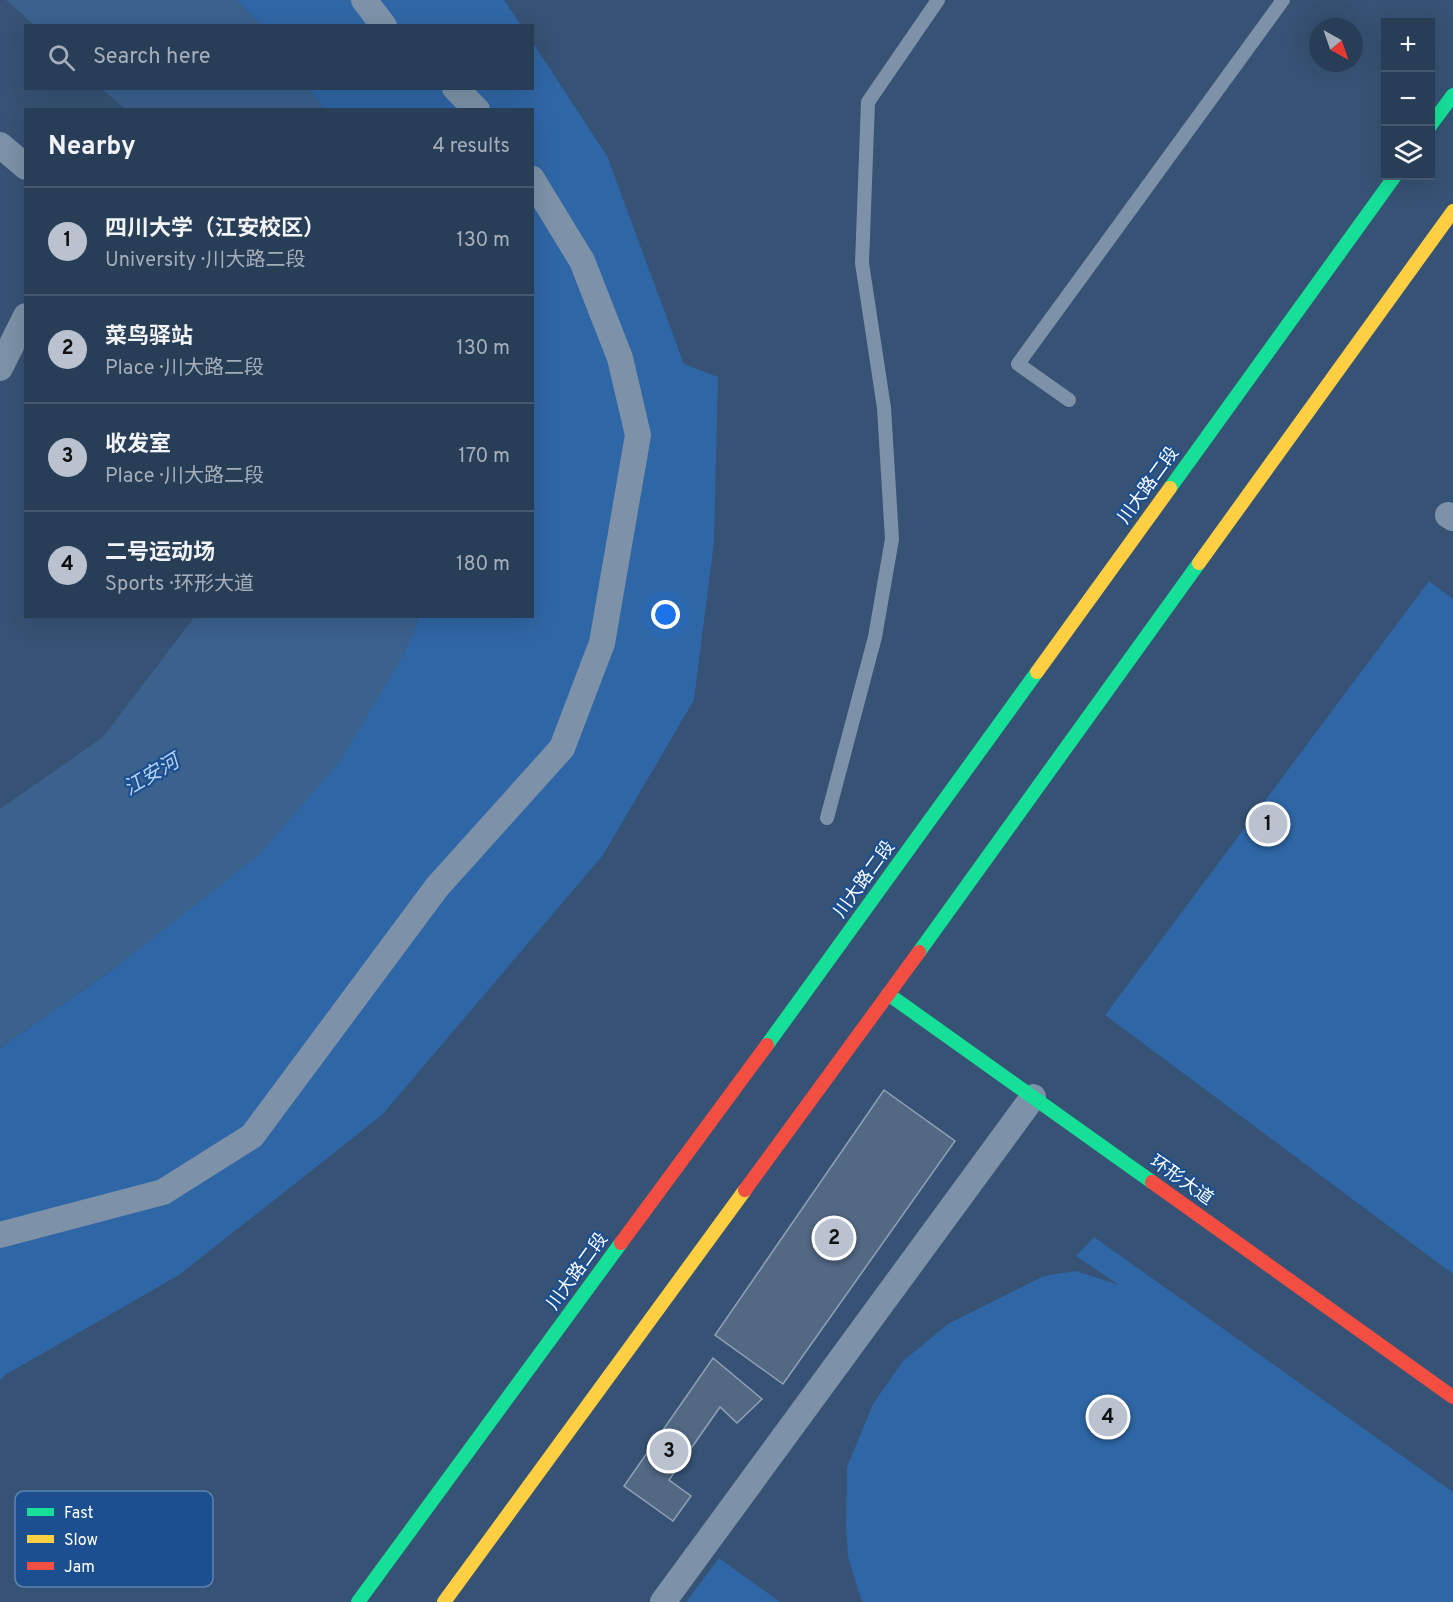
<!DOCTYPE html>
<meta charset="utf-8">
<style>
:root{--surface:#283e57;--page:#30455d;--text:#f1f3f6;--muted:#a5aeba;--line:#44576d;--accent:#b9c2ce}
body{margin:0;font-family:Overpass,"Noto Sans SC",sans-serif;background:var(--page);color:var(--text)}
.controls{position:absolute;right:18px;top:18px;display:grid;overflow:hidden;border-radius:0px;box-shadow:0 6px 24px #0002}
.controls button{width:54px;height:54px;display:grid;place-items:center;padding:0;border:0;border-bottom:2px solid var(--line);background:var(--surface);color:var(--text);font:30px sans-serif}
.compass{position:absolute;left:1309px;top:18px;width:54px;height:54px;border-radius:50%;background:var(--surface);box-shadow:0 6px 24px #0002;rotate:140deg}
.you{position:absolute;left:666px;top:615px;width:21px;height:21px;margin:-15px;border:4px solid #fff;border-radius:50%;background:#1a73e8;box-shadow:0 0 0 9px #1a73e833}
.badge{display:grid;place-items:center;width:39px;height:39px;border-radius:50%;background:var(--accent);color:#111;font-size:20px;font-weight:700}
.pin{position:absolute;translate:-50% -50%;border:3px solid #fff;box-shadow:0 2px 6px #0006}
.list{margin:0;padding:0;list-style:none}
h2{display:flex;justify-content:space-between;align-items:center;height:78px;margin:0;padding:0 24px;font-size:26px}
h2 small{font-size:20px;font-weight:400;color:var(--muted)}
.list li{display:grid;grid-template-columns:39px 1fr auto;gap:18px;align-items:center;box-sizing:border-box;height:108px;padding:0 24px;border-top:2px solid var(--line)}
.list b{display:block;font-size:22px;white-space:nowrap}
.list p{margin:0;font-size:20px;white-space:nowrap;color:var(--muted)}
.list em{font-size:20px;font-style:normal;color:var(--muted)}
.icon{flex:none;width:33px;height:33px;fill:none;stroke:currentColor;stroke-width:2;stroke-linecap:round;stroke-linejoin:round}
.map{position:relative;flex:none;width:1453px;height:1602px;overflow:hidden}
.search{position:absolute;background:var(--surface);box-shadow:0 6px 24px #0002;left:24px;top:24px;width:510px;height:66px;display:flex;align-items:center;gap:15px;box-sizing:border-box;padding:0 21px;border-radius:0px;color:var(--muted);font-size:22px}
.panel{position:absolute;background:var(--surface);box-shadow:0 6px 24px #0002;left:24px;top:108px;width:510px;height:510px;border-radius:0px}
.map>svg:first-child{display:block}
</style>
<div class="map">
<svg width="1453" height="1602" viewBox="0 0 1453 1602">
<rect width="100%" height="100%" fill="#365274"/>
<path fill="#2f66a5" d="M237,0h267l17,25h-260z
M533,43l74,113 77,208 34,13 -4,165 -20,158 -91,155 -221,260 -203,160 -174,100 -5,6v-333l115,-80 289,-314 15,-37 113,-1v-506l-208,-1 -14,-20 222,-1z
M1429,581l24,18v675l-348,-259z
M1094,1237l359,255v110h-591l-14,-45 -2,-31 1,-59 26,-63 30,-43 45,-37 96,-48 32,-5 43,14 -43,-29z
M719,1558l61,44h-94z"/>
<path fill="#3b618d" d="M6,0h231l24,25h-227z
M102,89h208l14,20h-199z
M195,616l224,1 -15,37 -63,106 -82,95 -144,113 -115,80v-239l103,-72z"/>
<path fill="#526984" stroke="#92a2b6" stroke-width="1.5" d="M884,1090l71,51 -172,243 -68,-49z
M713,1358l49,41 -25,24 -17,-16 -51,73 22,16 -18,25 -49,-35z"/>
<g fill="none" stroke-linecap="round" stroke-linejoin="round">
<path stroke="#7d92a8" stroke-width="14" d="M1069,400l-51,-36 265,-364
M827,818l48,-181 17,-98 -8,-131 -22,-145 6,-161 70,-102"/>
<path stroke="#7d92a8" stroke-width="26" d="M364,0l20,26
M455,88l22,22
M0,145l26,22
M0,368l26,-52
M1448,515l5,3
M0,1235l163,-43 89,-56 185,-249 125,-139 40,-105 36,-208 -18,-77 -38,-97 -50,-82
M663,1602l370,-505"/>
<path stroke="#16e098" stroke-width="14" d="M1430,126l23,-31
M1170,488l225,-312
M919,952l280,-389
M888,994l264,188
M767,1045l270,-373
M358,1602l263,-359"/>
<path stroke="#ffcf43" stroke-width="14" d="M1199,563l254,-352
M1037,672l133,-184
M444,1602l301,-412"/>
<path stroke="#f24e42" stroke-width="14" d="M1152,1182l301,215
M745,1190l174,-238
M621,1243l146,-198"/>
</g>
<g text-anchor="middle" dominant-baseline="central" stroke-width="4.5" stroke-linejoin="round" paint-order="stroke">
<g font-size="18" fill="#fff" stroke="#1b4f8f">
<text transform="translate(1149 486) rotate(-54)">川大路二段</text>
<text transform="translate(865 880) rotate(-54)">川大路二段</text>
<text transform="translate(1181 1181) rotate(35)">环形大道</text>
<text transform="translate(578 1272) rotate(-54)">川大路二段</text>
</g>
<g font-size="20" font-style="italic" fill="#b5d3f5" stroke="#1b4f8f">
<text transform="translate(152 776) rotate(-31)">江安河</text>
</g>
</g>
<rect x="15" y="1491" width="198" height="96" rx="9" fill="#1b4f8f" stroke="#5f84b1" stroke-width="1.5"/>
<rect x="27" y="1508" width="27" height="8" fill="#16e098"/>
<rect x="27" y="1535" width="27" height="8" fill="#ffcf43"/>
<rect x="27" y="1562" width="27" height="8" fill="#f24e42"/>
<g font-size="16" fill="#fff">
<text x="64" y="1518">Fast</text>
<text x="64" y="1545">Slow</text>
<text x="64" y="1572">Jam</text>
</g>
</svg>
<div class="controls">
<button>+</button>
<button>−</button>
<button><svg class="icon" aria-label="layers" viewBox="0 0 24 24"><path d="M12 4l9 5-9 5-9-5zM3 14l9 5 9-5"/></svg></button>
</div>
<svg class="compass" viewBox="-18 -18 36 36"><path d="M0-13l5 13h-10z" fill="#e53935"/><path d="M0 13l5-13h-10z" fill="#a5aeba"/></svg>
<div class="you"></div>
<div class="pin badge" style="left:1268px;top:824px">1</div>
<div class="pin badge" style="left:834px;top:1238px">2</div>
<div class="pin badge" style="left:669px;top:1451px">3</div>
<div class="pin badge" style="left:1108px;top:1417px">4</div>
<div class="search"><svg class="icon" aria-label="search" viewBox="0 0 24 24"><circle cx="10" cy="10" r="6"/><path d="M15 15l6 6"/></svg>Search here</div>
<section class="panel">
<h2>Nearby<small>4 results</small></h2>
<ul class="list">
<li><span class="badge">1</span><div><b>四川大学（江安校区）</b><p>University · 川大路二段</p></div><em>130 m</em></li>
<li><span class="badge">2</span><div><b>菜鸟驿站</b><p>Place · 川大路二段</p></div><em>130 m</em></li>
<li><span class="badge">3</span><div><b>收发室</b><p>Place · 川大路二段</p></div><em>170 m</em></li>
<li><span class="badge">4</span><div><b>二号运动场</b><p>Sports · 环形大道</p></div><em>180 m</em></li>
</ul>
</section>
</div>
